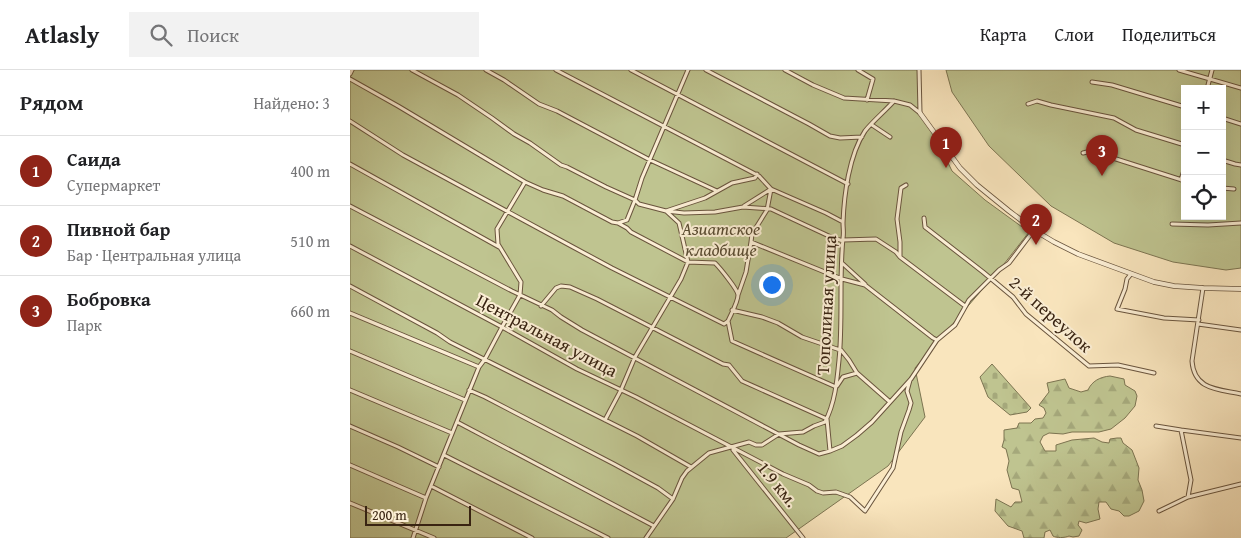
<!DOCTYPE html>
<html lang="ru">
<meta charset="utf-8">
<style>
:root{--surface:#fff;--page:#f2f2f2;--text:#202124;--muted:#757577;--line:#e0e0e0;--accent:#8f2418}
body{margin:0;font-family:"Gentium Book Plus",serif;background:var(--page);color:var(--text)}
.controls{position:absolute;right:15px;top:15px;display:grid;overflow:hidden;border-radius:0px;box-shadow:0 5px 20px #0002}
.controls button{width:45px;height:45px;display:grid;place-items:center;padding:0;border:0;border-bottom:1px solid var(--line);background:var(--surface);color:var(--text);font:25px sans-serif}
.scale{position:absolute;left:15px;bottom:12px;width:106px;box-sizing:border-box;padding-left:5px;border:2px solid #392412;border-top:0;font-size:14px;line-height:18px;white-space:nowrap;color:#392412;-webkit-text-stroke:4px #fbeed4;paint-order:stroke}
.you{position:absolute;left:421px;top:214px;width:18px;height:18px;margin:-12px;border:4px solid #fff;border-radius:50%;background:#1a73e8;box-shadow:0 0 0 8px #1a73e833}
.badge{display:grid;place-items:center;width:32px;height:32px;border-radius:50%;background:var(--accent);color:#fff;font-size:16px;font-weight:700}
.pin{position:absolute;translate:-50% -41px;filter:drop-shadow(0 1px 2px #0008)}
.pin::after{content:'';position:absolute;top:26px;width:18px;height:15px;background:inherit;clip-path:polygon(0 0,100% 0,50% 100%)}
.list{margin:0;padding:0;list-style:none}
h2{display:flex;justify-content:space-between;align-items:center;height:65px;margin:0;padding:0 20px;font-size:21px}
h2 small{font-size:16px;font-weight:400;color:var(--muted)}
.list li{display:grid;grid-template-columns:32px 1fr auto;gap:15px;align-items:center;box-sizing:border-box;height:70px;padding:0 20px;border-top:1px solid var(--line)}
.list b{display:block;font-size:19px;white-space:nowrap}
.list p{margin:0;font-size:16px;white-space:nowrap;color:var(--muted)}
.list em{font-size:16px;font-style:normal;color:var(--muted)}
.icon{flex:none;width:28px;height:28px;fill:none;stroke:currentColor;stroke-width:2;stroke-linecap:round;stroke-linejoin:round}
.map{position:relative;flex:none;width:891px;height:468px;overflow:hidden}
header{display:flex;align-items:center;gap:30px;box-sizing:border-box;height:70px;padding:0 25px;background:var(--surface);border-bottom:1px solid var(--line)}
header strong{font-size:24px}
nav{display:flex;gap:28px;margin-inline-start:auto;font-size:18px}
.search{width:350px;height:45px;background:var(--page);display:flex;align-items:center;gap:12px;box-sizing:border-box;padding:0 18px;border-radius:0px;color:var(--muted);font-size:19px}
main{display:flex}
aside{flex:1;background:var(--surface)}
.map>svg:first-child{display:block}
</style>
<header>
<strong>Atlasly</strong>
<div class="search"><svg class="icon" aria-label="search" viewBox="0 0 24 24"><circle cx="10" cy="10" r="6"/><path d="M15 15l6 6"/></svg>Поиск</div>
<nav><a>Карта</a><a>Слои</a><a>Поделиться</a></nav>
</header>
<main>
<aside>
<h2>Рядом<small>Найдено: 3</small></h2>
<ul class="list">
<li><span class="badge">1</span><div><b>Саида</b><p>Супермаркет</p></div><em>400 m</em></li>
<li><span class="badge">2</span><div><b>Пивной бар</b><p>Бар · Центральная улица</p></div><em>510 m</em></li>
<li><span class="badge">3</span><div><b>Бобровка</b><p>Парк</p></div><em>660 m</em></li>
</ul>
</aside>
<div class="map">
<svg width="891" height="468" viewBox="0 0 891 468">
<defs>
<pattern id="forest-firs" width="22" height="20" patternUnits="userSpaceOnUse" patternTransform="scale(1.25)"><rect width="22" height="20" fill="#bfc490"/><path d="M5 1l3.5 6h-7zM16 11l3.5 6h-7z" fill="#a5a87b"/></pattern>
<pattern id="cemetery-stones" width="16" height="16" patternUnits="userSpaceOnUse" patternTransform="scale(1.25)"><rect width="16" height="16" fill="#bfc490"/><path d="M2 7V4a2 2 0 0 1 4 0v3zM10 15v-3a2 2 0 0 1 4 0v3z" fill="#a5a87b"/></pattern>
</defs>
<rect width="100%" height="100%" fill="#f9e5bd"/>
<filter id="stains"><feTurbulence type="fractalNoise" baseFrequency=".004" numOctaves="4"/><feColorMatrix values="0 0 0 0 .2 0 0 0 0 .09 0 0 0 0 .02 0 0 0 .5 -.17"/></filter>
<radialGradient id="worn" r=".72"><stop offset=".6" stop-color="#630" stop-opacity="0"/><stop offset="1" stop-color="#630" stop-opacity=".3"/></radialGradient>
<path fill="url(#forest-firs)" stroke="#7c7451" d="M760,306l14,3 1,6 10,6 2,5 -2,10 -10,12 -14,11 -12,3h-27l-9,2 -14,-1 -6,3 -3,6 5,9h11v-6l16,-5 22,-2 8,4 7,1 1,-4 7,-1h4l2,5 9,7 7,18 -1,12 4,10 2,11 -5,10 -10,5h-5l-5,-5 -8,-2 -5,-7h-7l-1,7 2,10 -14,4 -7,-2 -1,4 4,5 -3,6 -6,1 -4,-1c-4,2 -13,2 -16,0 -1,-2 -2,-4 -3,-6l-5,2 -1,6h-20l-2,-7 -14,-5 -13,-15 1,-12 15,8 4,-5h7l-3,-12 -7,-2 -5,-18 2,-9 -3,-12 -4,-2 2,-7v-10l13,-2 2,-5h12l4,-4 8,-1 3,-5 -2,-5 -5,-3 10,-13 -2,-9 18,-4 4,9 12,4 7,-2c4,-9 12,-13 22,-14z"/>
<path fill="url(#cemetery-stones)" stroke="#7c7451" d="M642,294l39,44 -4,4 -17,3 -22,-18 -8,-20z"/>
<path fill="#bfc490" stroke="#7c7451" fill-rule="evenodd" d="M0,0h569l1,43 17,27 15,31 33,29 44,32 -25,32 -89,104 10,49 -37,49 -102,72h-436z
M596,0h295v198l-15,2 -53,-8 -59,-19 -63,-37 -62,-60 -37,-54zM835,19h37v127h-37z"/>
<g fill="none" stroke-linecap="round" stroke-linejoin="round">
<defs>
<path id="minor" d="M62,0l46,25 34,23 22,16 16,9 31,22 6,2 39,20 29,13 4,4 27,7 18,2 31,-1 28,-5 28,2 60,28 12,4
M136,0l18,10 35,24 18,7 93,49 67,31
M206,0l203,106 12,13 55,24 17,9
M281,0l217,114
M356,0l103,54 21,12 10,2 22,-1
M435,0l28,15 31,13 50,3 16,4 10,8
M508,0l15,9 -6,21
M569,0l1,42
M829,0l62,18
M0,4l2,-4
M0,9l48,27 127,76
M742,12l20,3 73,22
M857,19l5,-19
M678,34l9,-3 14,4 63,13 22,12 49,15
M872,48l19,6
M0,51l53,34 170,92 39,21 112,56 4,-3 4,20 104,46
M522,55l18,12
M733,83l8,-2 22,7 72,23
M872,90l13,4 6,1
M0,94l149,83
M831,110l4,-13
M872,118l12,1
M0,136l162,85 40,19 9,7 21,13 217,115 20,9 11,-3 12,-5 15,-11 15,-13 39,-43 26,-39 18,-15 14,-25 30,-30 10,-7 25,-33
M394,136l27,-17 -4,21 -15,24 -1,8
M574,148l1,9 58,45 30,25 13,17 63,52 29,-1 36,8
M268,153l9,5 4,4 57,30 27,1c5,5 23,27 23,32 0,7 -7,19 -10,26
M822,154l36,1 33,-2
M493,170l33,-1 20,13 4,5 65,49
M0,176l152,81 75,42 59,28 147,77 26,11 8,6 6,2 13,-1 14,5 15,14 28,-43 8,-36 8,-22 2,-7 -4,-12 3,-11
M550,186v-14l-3,-23 4,-31 5,-3
M492,193l23,21
M781,204l-4,5 -2,10 -8,20 47,9 35,2
M0,216l87,47 13,9 187,94 54,31
M853,218l-11,73c2,29 26,28 49,33
M388,225l8,-23 5,-30 91,37 23,6 68,53 4,2
M191,236l15,-18 5,-2 9,1 27,12 126,65 6,1 13,16 85,38
M382,240l30,7 16,6 24,14 38,13
M0,243l129,54
M848,254l43,6
M491,280l8,10 8,13 33,29
M0,281l115,49
M487,316l6,-9 14,-4
M0,320l102,43
M119,320l16,7 129,67 44,24 15,11
M477,349l3,32
M255,350l16,-30 14,-33 46,-78 7,-17 -9,-39 -13,-12 39,-13 27,-15 23,-5 2,-4
M107,352l197,104
M0,356l48,21 41,20
M806,356l25,4
M383,380l70,88
M94,385l164,83
M0,395l76,33
M81,416l101,52
M838,427l3,-17 -10,-50 60,8
M0,433l84,35
M809,441l29,-14 53,-13
M63,468l13,-40 53,-131 6,-8 17,-32 18,-32 1,-13 -23,-38 -1,-15 28,-47 18,8 20,6 49,26 6,1 9,-3 8,-20 7,-22 46,-108
M296,468l27,-39 9,-21 5,-7 22,-18 40,-11 7,3h6l17,-11 24,-2 11,-6 11,-4c10,-19 12,-41 14,-62 4,-40 0,-83 4,-122 1,-5 0,-10 0,-15 1,-28 6,-68 22,-92 7,-9 21,-21 29,-30"/>
<path id="tertiary" d="M570,43l40,55 17,17 32,26 25,19 20,12 24,12 76,28 20,4 29,2 38,1"/>
</defs>
<use href="#minor" stroke="#69543d" stroke-width="5"/>
<use href="#tertiary" stroke="#69543d" stroke-width="5.5"/>
<use href="#minor" stroke="#fbeed4" stroke-width="3"/>
<use href="#tertiary" stroke="#fbeed4" stroke-width="4"/>
</g>
<g text-anchor="middle" dominant-baseline="central" stroke-width="4" stroke-linejoin="round" paint-order="stroke">
<g font-size="18" font-style="italic" fill="#5a4c32" stroke="#fbeed4">
<text x="371" y="158">Азиатское<tspan x="371" dy="21">кладбище</tspan></text>
</g>
<g font-size="18" fill="#392412" stroke="#fbeed4">
<text transform="translate(476 235) rotate(-87)">Тополиная улица</text>
<text transform="translate(701 244) rotate(42)">2-й переулок</text>
<text transform="translate(197 265) rotate(28)">Центральная улица</text>
<text transform="translate(428 414) rotate(51)">1.9 км.</text>
</g>
</g>
<rect width="100%" height="100%" filter="url(#stains)"/>
<rect width="100%" height="100%" fill="url(#worn)"/>
</svg>
<div class="controls">
<button>+</button>
<button>−</button>
<button><svg class="icon" aria-label="locate" viewBox="0 0 24 24"><circle cx="12" cy="12" r="6"/><path d="M12 2v4M12 18v4M2 12h4M18 12h4"/></svg></button>
</div>
<div class="scale">200 m</div>
<div class="you"></div>
<div class="pin badge" style="left:596px;top:98px">1</div>
<div class="pin badge" style="left:686px;top:175px">2</div>
<div class="pin badge" style="left:752px;top:106px">3</div>
</div>
</main>
